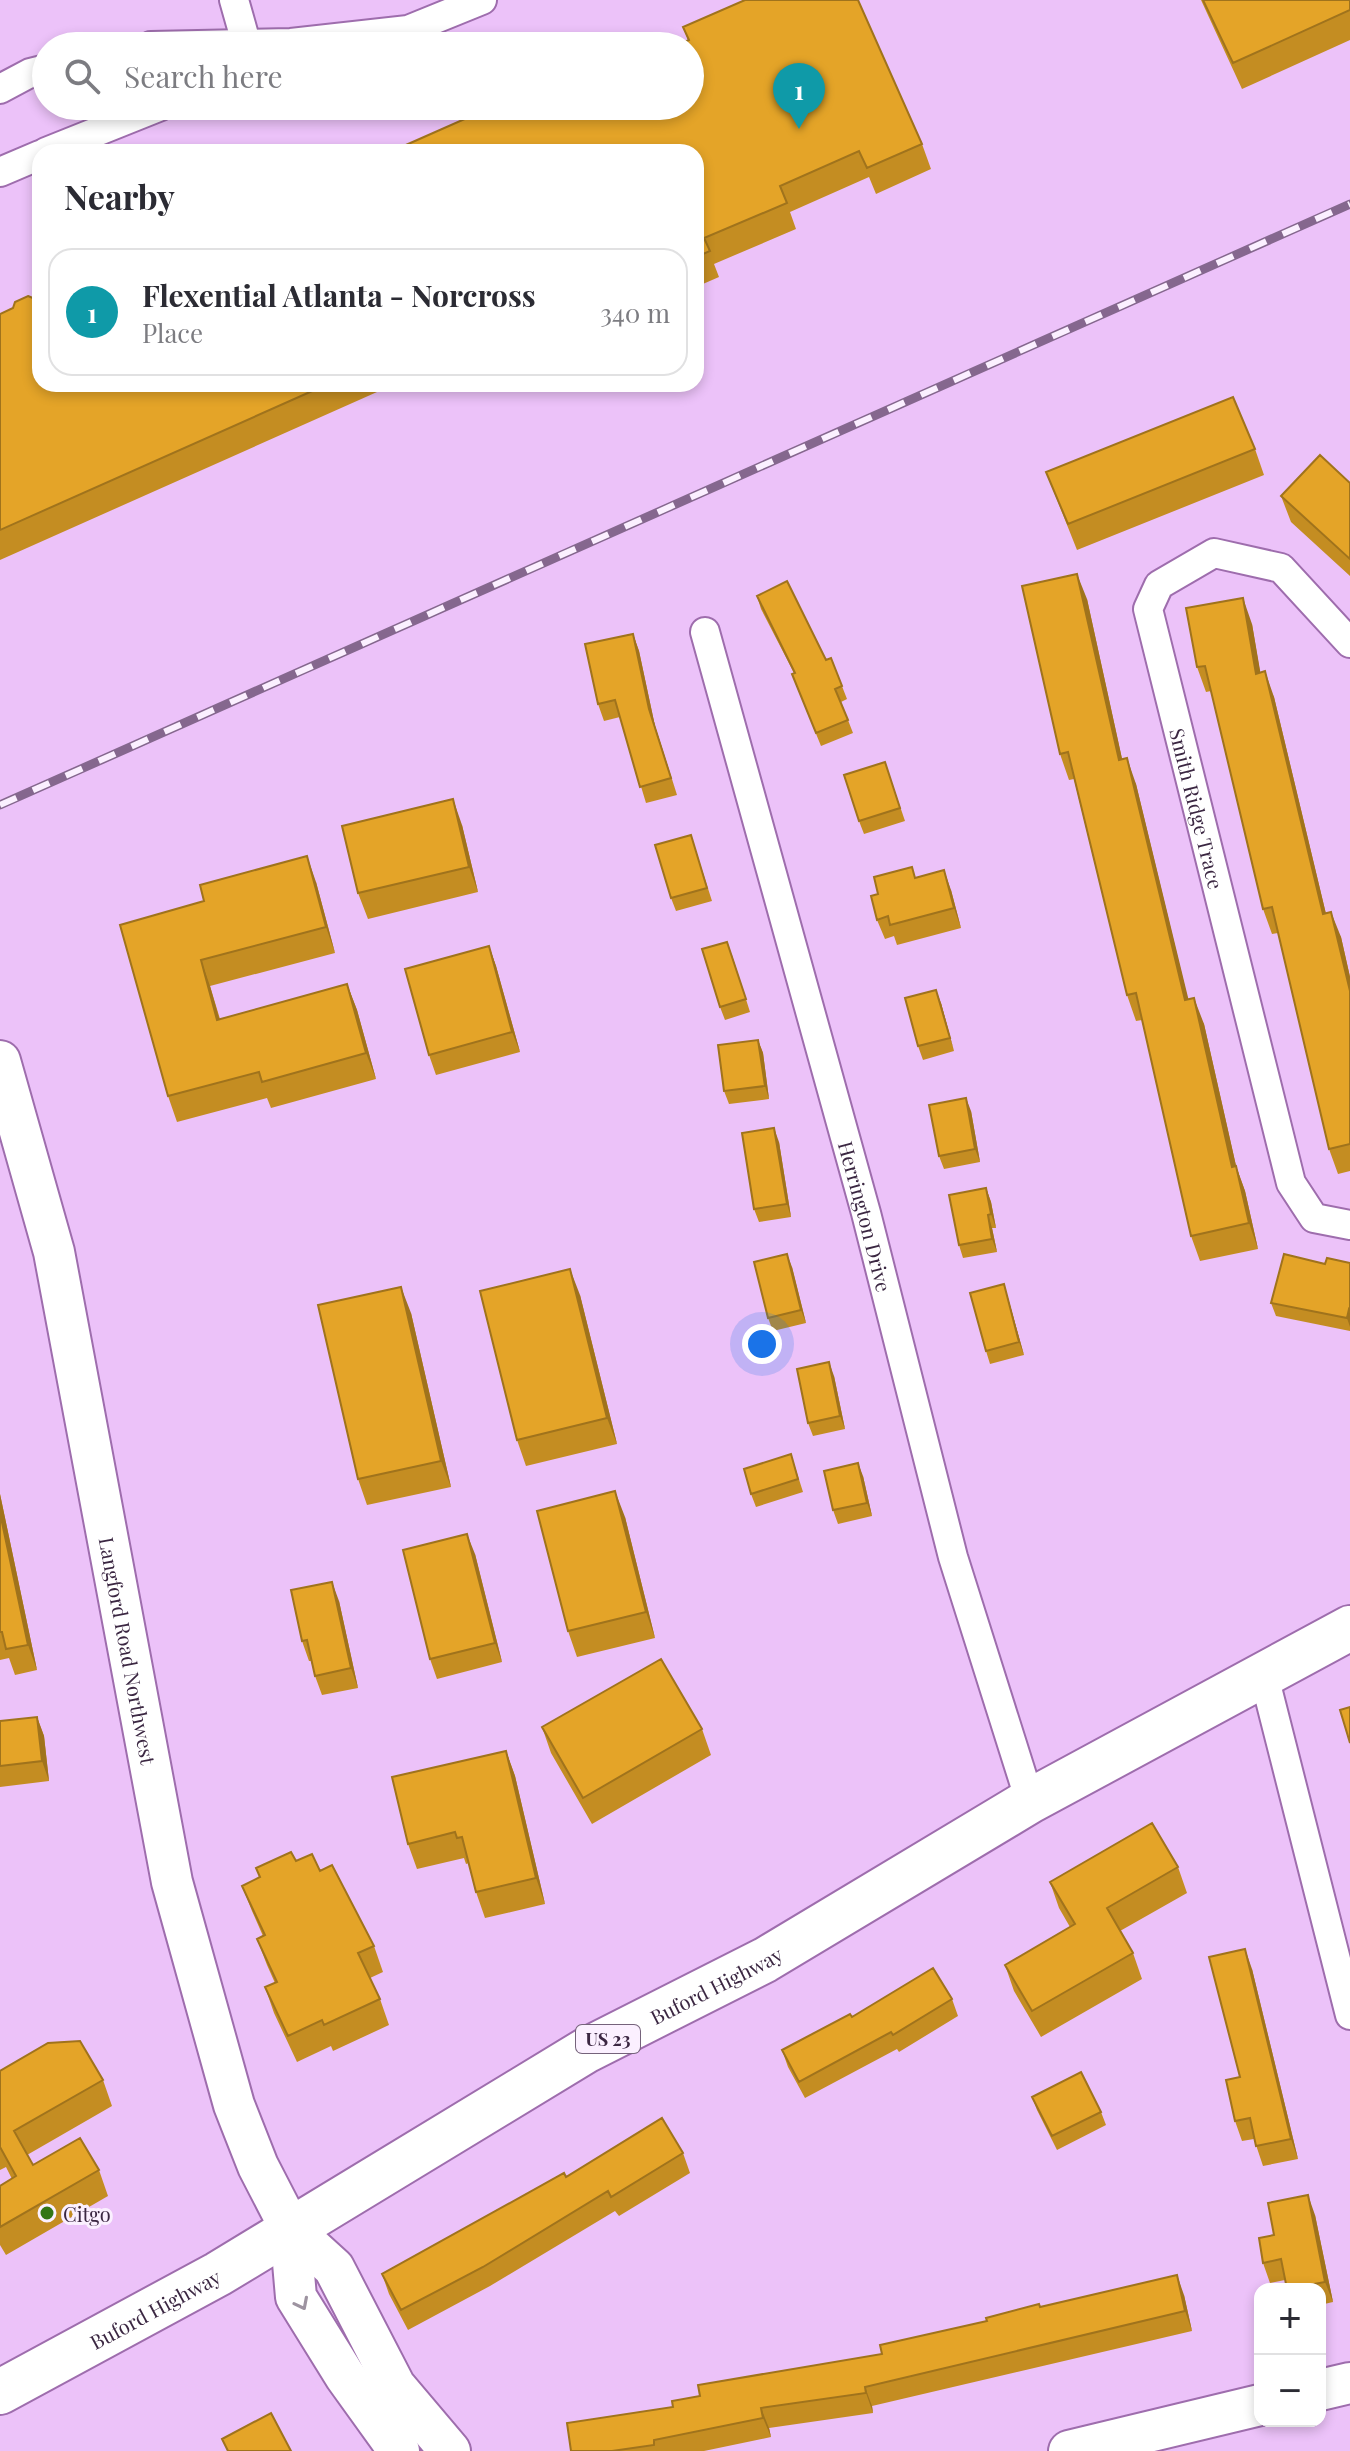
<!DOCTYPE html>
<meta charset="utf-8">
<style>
:root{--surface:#fff;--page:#f7f7f7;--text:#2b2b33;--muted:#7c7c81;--line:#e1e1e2;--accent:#d93025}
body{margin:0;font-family:"Playfair Display",serif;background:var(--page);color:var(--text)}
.controls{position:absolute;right:24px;bottom:24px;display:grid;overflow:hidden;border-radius:16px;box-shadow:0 4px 12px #0003}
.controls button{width:72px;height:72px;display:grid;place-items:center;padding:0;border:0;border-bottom:2px solid var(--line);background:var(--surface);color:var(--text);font:40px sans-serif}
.you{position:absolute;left:762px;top:1344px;width:28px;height:28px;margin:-20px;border:6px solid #fff;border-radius:50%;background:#1a73e8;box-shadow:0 0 0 12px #1a73e833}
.badge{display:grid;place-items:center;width:52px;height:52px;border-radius:50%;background:var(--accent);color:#fff;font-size:26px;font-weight:700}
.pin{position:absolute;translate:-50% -66px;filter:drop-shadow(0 2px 4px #0008)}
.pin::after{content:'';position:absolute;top:42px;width:28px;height:24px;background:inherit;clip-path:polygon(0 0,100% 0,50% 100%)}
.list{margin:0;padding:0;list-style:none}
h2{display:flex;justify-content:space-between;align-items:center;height:104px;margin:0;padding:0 32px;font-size:34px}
h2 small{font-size:26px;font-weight:400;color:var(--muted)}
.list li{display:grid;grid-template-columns:52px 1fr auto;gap:24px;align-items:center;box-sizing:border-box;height:128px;margin:0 16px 16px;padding:0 16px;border:2px solid var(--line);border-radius:24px}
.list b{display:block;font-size:30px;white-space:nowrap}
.list p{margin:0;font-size:26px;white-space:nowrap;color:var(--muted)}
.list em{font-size:26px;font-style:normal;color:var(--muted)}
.icon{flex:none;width:44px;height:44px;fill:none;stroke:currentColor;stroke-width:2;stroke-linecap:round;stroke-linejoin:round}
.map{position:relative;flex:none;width:1350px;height:2451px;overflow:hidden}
.search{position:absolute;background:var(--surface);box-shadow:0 4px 12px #0003;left:32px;top:32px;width:672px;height:88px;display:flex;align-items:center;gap:20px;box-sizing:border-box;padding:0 28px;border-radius:44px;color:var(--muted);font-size:30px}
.panel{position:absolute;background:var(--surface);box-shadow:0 4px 12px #0003;left:32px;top:144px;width:672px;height:248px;border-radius:24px}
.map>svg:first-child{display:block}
</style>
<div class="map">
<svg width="1350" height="2451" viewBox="0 0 1350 2451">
<rect width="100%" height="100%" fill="#ecc2f9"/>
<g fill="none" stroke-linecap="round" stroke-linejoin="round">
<defs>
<g id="street">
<path d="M234,0l13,46"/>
<path d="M151,46l140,-3 117,-13 74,-30"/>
<path d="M0,89l30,-16 16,-4"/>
<path d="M46,152l115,-46"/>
<path d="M0,172l40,-17"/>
<path id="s1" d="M705,632l161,581 87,344 77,244"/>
<path id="s2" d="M1350,643l-69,-75 -67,-15 -55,32 -11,24 143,574 23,35 36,7"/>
<path d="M1264,1676l86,339"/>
</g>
<g id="secondary">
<path id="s3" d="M0,1061l54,191 118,630 62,223 24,61 32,62 44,40 61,118 55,65"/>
<path d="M290,2228l6,69 49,79 54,75"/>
<path d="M1320,2390l30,-7"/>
<path d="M1069,2451l191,-46"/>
</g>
<g id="primary">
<path id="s4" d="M0,2392l218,-118 369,-224 178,-90 265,-159 320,-173"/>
</g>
</defs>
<use href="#street" stroke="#9e6dad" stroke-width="32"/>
<use href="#secondary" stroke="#9e6dad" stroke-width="44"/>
<use href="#primary" stroke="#9e6dad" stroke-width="48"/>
<use href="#street" stroke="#fff" stroke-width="28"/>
<use href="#secondary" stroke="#fff" stroke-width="40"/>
<use href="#primary" stroke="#fff" stroke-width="44"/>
<defs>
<path id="rail" d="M0,805l1350,-601"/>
</defs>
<use href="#rail" stroke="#85678e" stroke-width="9"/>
<use href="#rail" stroke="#fbf0ff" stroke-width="6" stroke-dasharray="18" stroke-linecap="butt"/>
</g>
<path fill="#c48d22" d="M1201,0h149v40l-108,49z
M683,27l239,117 9,25 -55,25 -7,-17 -79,35 6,17 -82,35 5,13 -23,10v-135l-6,-46 -2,-66z
M0,314l40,70h355l-395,176z
M463,384h15l-12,5z
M1255,449l9,26 -187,75 -31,-78z
M1350,483v93l-59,-54 -10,-26z
M757,596l69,64 5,-2 16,41 -6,3 12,31 -32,13 -24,-59 -5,-13 2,-1 -33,-64z
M1087,599l35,160 14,25 52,216 16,24 32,142 9,25 13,58 -58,12 -9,-25 -49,-216 -6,1 -9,-26 -53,-216 -5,1 -9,-26z
M1252,624l8,48 14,25 52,217 15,23 9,40v194l-12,3 -9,-25 -51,-216 -6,1 -9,-25 -52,-218 -5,1 -9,-25z
M633,634l6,17 16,75 22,69 -31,8 -26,-86 -16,4 -6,-17z
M885,762l20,59 -41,13 -5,-13z
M462,825l16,67 -110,27 -10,-26z
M691,835l21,66 -36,10 -5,-13z
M916,877l35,13 10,38 -64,17 -3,-9 -9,3 -8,-19 1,-26z
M316,882l19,71 -125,33 10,33 127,-35 10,26 19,69 -105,29 -4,-10 -90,24 -9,-26 -48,-171z
M489,946l7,20 24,86 -84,23 -7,-20z
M732,955l18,57 -25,8 -5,-13z
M941,1003l13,48 -31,9 -5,-14z
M758,1040l5,13 6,46 -40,5 -5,-13z
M971,1111l9,51 -36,7 -5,-13z
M779,1142l12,75 -32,5 -5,-13z
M986,1188l5,14 5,26h-4l5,24 -34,6 -4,-13z
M1350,1263v68l-74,-15 -5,-13 54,-39z
M792,1267l14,56 -33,8 -5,-13z
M580,1295l37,149 -91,22 -9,-26z
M1008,1298l16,57 -34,9 -4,-13z
M411,1313l40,174 -84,18 -9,-26z
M834,1376l11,53 -32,7 -5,-13z
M791,1454l12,38 -47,15 -5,-13z
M863,1476l9,40 -34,8 -5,-14z
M0,1494l37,176 -22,5 -6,-17 -9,2z
M625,1517l30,121 -78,19 -9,-26z
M475,1554l27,108 -65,17 -7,-20z
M339,1601l19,87 -36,7 -7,-19 -4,-15h-2l-7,-20z
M37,1717l7,19 5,45 -49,6v-66z
M542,1727l160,2 9,26 -119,69 -41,-71z
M506,1751l9,25 30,128 -60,14 -9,-26 -7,-29 -3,1 -2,-6 -47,11 -9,-25z
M296,1861l24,10 54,75 9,26 -13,6 10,21 9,26 -56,26 -2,-5 -34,16 -23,-49 -9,-26 10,-4 -8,-18 -10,-26 6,-3 -11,-25 -10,-25 18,-9 -4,-9z
M1178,1867l9,26 -67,38 13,22 9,26 -101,58 -27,-46 -9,-26 65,-38 -11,-19 -9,-26z
M1252,1969l46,190 -35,7 -9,-27 -12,2 -7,-20z
M952,1999l6,17 -59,36 -2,-3 -92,49 -17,-31 -6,-17 70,-33z
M0,2071l103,9 9,26 -85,49 6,10 66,5 9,26 -102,59 -6,-10v-59l12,-7 -6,-12 -6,3z
M1032,2097l69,15 5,13 -49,25 -20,-40z
M683,2153l7,20 -71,43 -4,-5 -125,75 -82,44 -19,-36 -7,-20 184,-97z
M1315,2215l18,87 -13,3v-16h-33l-2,-9 -15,3 -7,-20z
M1184,2295l8,36 -320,75 1,7 -104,15 2,9 -67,14h-133l129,-55 182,-42 105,-33 53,-14z"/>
<path fill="#a0731c" d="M1077,574l10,25 41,187 -9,-26z
M1243,598l9,26 13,75 -9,-25z
M633,634l6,17 16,75 22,69 -28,-86z
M1265,671l9,26 58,242 -9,-25z
M1127,758l9,26 59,242 -10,-26z
M453,799l9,26 16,67 -9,-25z
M307,856l9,26 19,71 -9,-26z
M944,870l7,20 10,38 -7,-20z
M1331,912l10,25 9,40v14z
M489,946l7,20 24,86 -8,-20z
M201,960l9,26 17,60 -10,-26z
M347,984l10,26 19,69 -10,-26z
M936,990l5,13 13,48 -4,-13z
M1194,998l10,26 38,168 -10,-25z
M758,1040l5,13 6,46 -4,-13z
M966,1098l5,13 9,51 -5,-13z
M774,1128l5,14 12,75 -4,-13z
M1236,1166l9,25 13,58 -9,-26z
M986,1188l5,14 5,26 -5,-14z
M988,1215l4,13 5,24 -5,-13z
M787,1254l5,13 14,56 -5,-13z
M570,1269l10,26 37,149 -10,-26z
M1004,1284l4,14 16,57 -5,-13z
M401,1287l10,26 40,174 -10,-26z
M1349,1309l1,4v14l-3,-9z
M829,1362l5,14 11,53 -5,-13z
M858,1463l5,13 9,40 -5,-13z
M615,1491l10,26 30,121 -9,-26z
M0,1494l37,176 -9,-25 -28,-132z
M467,1534l8,20 27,108 -7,-19z
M332,1582l7,19 19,87 -7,-20z
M37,1717l7,19 5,45 -7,-20z
M506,1751l9,25 30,128 -9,-26z
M1245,1949l7,20 46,190 -7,-20z
M1308,2195l7,20 18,87 -8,-20z
M1177,2275l7,20 8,36 -7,-20z
M865,2387l7,19 1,7 -7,-20z
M761,2408l8,20 2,9 -8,-19z"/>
<path fill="#e4a428" stroke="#a0731c" stroke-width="2" d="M745,0h113l64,144 -55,24 -8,-17 -79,35 7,17 -83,35 6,13 -14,6v-105h-306l104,-46h196v-60h-11l-1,-1 11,-5 -6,-13z
M1203,0h147v10l-117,53z
M28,296l12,5v83h288l-328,146v-216l13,-6 2,-6z
M1233,397l22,52 -187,75 -22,-52z
M1320,455l30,28v76l-69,-63z
M1077,574l42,186 8,-2 58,242 9,-2 38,169 4,-1 13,57 -58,13 -55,-243 -9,2 -59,-243 -8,2 -38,-168z
M787,581l39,79 5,-2 11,28 -7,3 13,31 -32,13 -24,-59 3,-1 -38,-77z
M1243,598l13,76 9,-3 58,243 8,-2 19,79v153l-21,5 -57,-242 -9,2 -58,-243 -8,1 -11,-59z
M633,634l16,75 22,69 -31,9 -25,-87 -17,4 -13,-60z
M885,762l15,46 -41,13 -15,-46z
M453,799l16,68 -111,26 -16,-67z
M691,835l16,53 -36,10 -16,-53z
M307,856l19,71 -125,33 16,60 130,-36 19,69 -104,29 -3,-10 -91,24 -48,-171 84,-24 -4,-16z
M912,867l3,11 29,-8 10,38 -64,17 -2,-9 -11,4 -6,-24 7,-2 -4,-17z
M727,942l19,57 -26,8 -18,-58z
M489,946l23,86 -83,23 -24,-86z
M936,990l14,48 -32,8 -13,-48z
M758,1040l7,46 -41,5 -6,-46z
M966,1098l9,51 -36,7 -10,-51z
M774,1128l13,76 -33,5 -12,-76z
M986,1188l5,26 -3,1 4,24 -33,6 -10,-50z
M787,1254l14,56 -33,8 -14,-56z
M1284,1254l41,10 2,-6 23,5v47l-1,-1 -2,9 -76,-15z
M570,1269l37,149 -90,22 -37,-149z
M1004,1284l15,58 -33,9 -16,-58z
M401,1287l40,174 -83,18 -40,-174z
M829,1362l11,54 -32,7 -11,-54z
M791,1454l7,25 -47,15 -7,-25z
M858,1463l9,40 -34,7 -9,-39z
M615,1491l31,121 -78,19 -31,-120z
M0,1513l28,132 -22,4 -4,-17h-2z
M467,1534l28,109 -65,16 -27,-109z
M332,1582l19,86 -36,8 -8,-36 -5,1 -11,-51z
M661,1659l41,70 -119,69 -41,-71z
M1350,1707v36l-10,-33z
M37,1717l5,44 -42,5v-45z
M506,1751l30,127 -60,14 -14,-55 -5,1 -2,-6 -47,12 -16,-67z
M1152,1823l26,44 -71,41 26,45 -101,58 -27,-46 70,-41 -25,-42z
M291,1852l5,9 16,-7 8,17 12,-6 42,81 -16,7 22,46 -56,26 -2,-5 -34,16 -23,-49 12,-5 -20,-43 8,-4 -23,-49 18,-9 -4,-9z
M1245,1949l46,190 -35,7 -6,-28 -15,3 -9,-41 14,-3 -31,-120z
M933,1968l19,31 -59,36 -2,-3 -92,50 -17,-32 68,-36 2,3z
M80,2041l23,39 -89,51 19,34 47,-27 19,32 -99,57v-41l16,-10 -16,-29v-76l48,-28z
M1081,2072l20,40 -49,24 -20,-39z
M662,2118l21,35 -72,44 -3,-6 -125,76 -82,43 -19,-36 182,-101 2,4z
M1308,2195l17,87 -38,7 -6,-30 -18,4 -4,-25 15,-3 -6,-32z
M1177,2275l8,36 -320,76 1,6 -105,15 2,10 -109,22v5l-42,6h-41l-4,-28 106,-16 -1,-6 28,-5 -2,-11 184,-31 -2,-9 107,-24 -1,-3 53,-14 1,3z
M271,2413l20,38h-63l-6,-12z"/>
<defs><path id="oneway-chevron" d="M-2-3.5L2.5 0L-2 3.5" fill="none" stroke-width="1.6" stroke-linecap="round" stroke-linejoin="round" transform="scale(2)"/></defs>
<use stroke="#9d93a0" href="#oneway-chevron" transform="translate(302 2304) rotate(63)"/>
<circle fill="#337615" stroke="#fbf0ff" stroke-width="3" cx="47" cy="2213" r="8"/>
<g text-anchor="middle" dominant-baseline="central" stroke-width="6" stroke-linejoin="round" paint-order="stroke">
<rect fill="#fbf0ff" stroke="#75637b" stroke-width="2" x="576" y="2025" width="64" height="28" rx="6"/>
<g font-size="18" font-weight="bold" fill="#3b2742">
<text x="608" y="2039">US 23</text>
</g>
<g font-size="20" fill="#3b2742" stroke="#fbf0ff">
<text stroke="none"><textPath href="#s2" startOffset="466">Smith Ridge Trace</textPath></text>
<text stroke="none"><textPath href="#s1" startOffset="606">Herrington Drive</textPath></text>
<text stroke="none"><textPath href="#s3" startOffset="604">Langford Road Northwest</textPath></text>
<text stroke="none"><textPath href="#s4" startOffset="824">Buford Highway</textPath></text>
<text stroke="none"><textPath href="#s4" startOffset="176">Buford Highway</textPath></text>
</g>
<g font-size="20" fill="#3b2742" stroke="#fbf0ff" text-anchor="start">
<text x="63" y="2213">Citgo</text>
</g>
</g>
</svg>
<div class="controls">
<button>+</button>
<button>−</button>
</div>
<div class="you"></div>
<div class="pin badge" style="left:799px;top:129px;background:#0f9aa8">1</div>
<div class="search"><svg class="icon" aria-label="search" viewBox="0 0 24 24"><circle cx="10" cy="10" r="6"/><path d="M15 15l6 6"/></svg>Search here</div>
<section class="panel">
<h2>Nearby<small></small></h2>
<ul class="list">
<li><span class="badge" style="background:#0f9aa8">1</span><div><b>Flexential Atlanta - Norcross</b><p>Place</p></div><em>340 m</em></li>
</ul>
</section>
</div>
